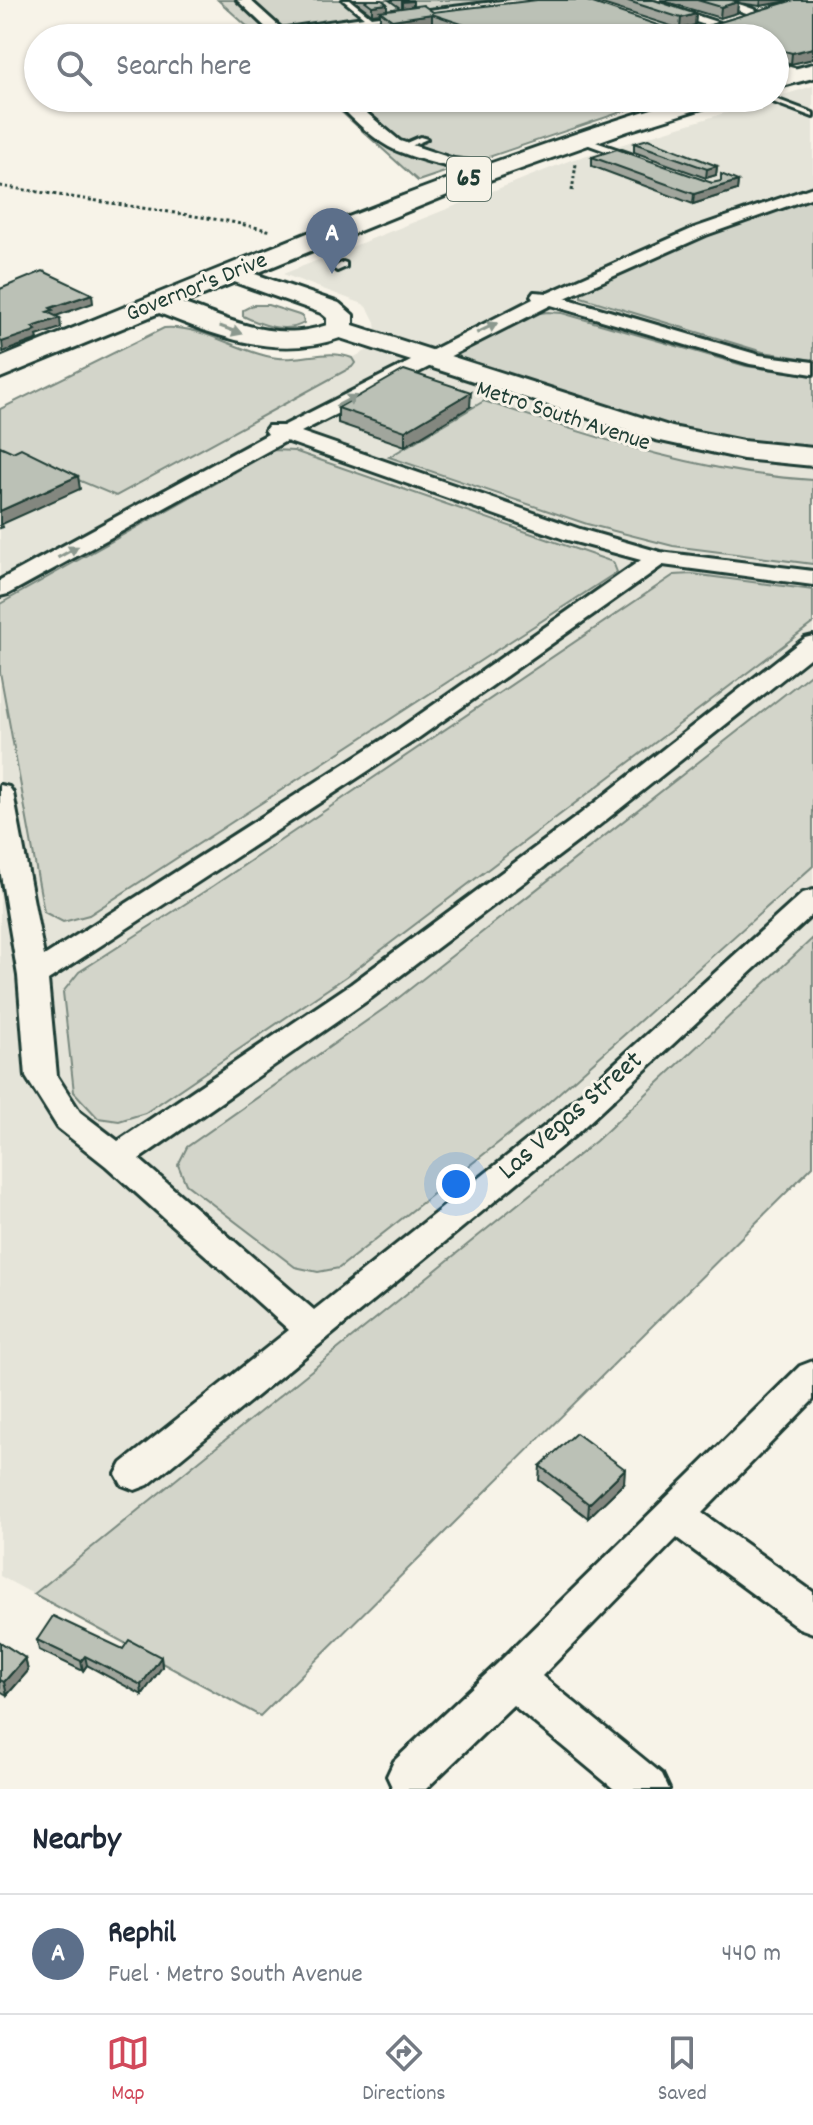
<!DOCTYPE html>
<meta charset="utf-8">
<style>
:root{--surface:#fff;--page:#f2f2f3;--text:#1f2937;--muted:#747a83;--line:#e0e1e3;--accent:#d1495b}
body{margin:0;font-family:Dekko,sans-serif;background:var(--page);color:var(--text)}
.you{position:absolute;left:456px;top:1184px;width:28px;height:28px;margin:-20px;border:6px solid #fff;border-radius:50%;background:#1a73e8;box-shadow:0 0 0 12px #1a73e833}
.badge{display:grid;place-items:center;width:52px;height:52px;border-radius:50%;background:var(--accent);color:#fff;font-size:26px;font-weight:700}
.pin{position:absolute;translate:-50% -66px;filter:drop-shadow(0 2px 4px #0008)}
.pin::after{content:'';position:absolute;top:42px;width:28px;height:24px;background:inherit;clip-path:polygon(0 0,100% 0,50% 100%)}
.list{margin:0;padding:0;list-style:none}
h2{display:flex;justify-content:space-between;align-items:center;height:104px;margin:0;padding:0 32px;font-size:34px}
h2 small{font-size:26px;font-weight:400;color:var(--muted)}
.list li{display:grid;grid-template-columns:52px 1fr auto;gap:24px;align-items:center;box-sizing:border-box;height:120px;padding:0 32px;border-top:2px solid var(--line)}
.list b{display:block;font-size:30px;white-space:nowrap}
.list p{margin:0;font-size:26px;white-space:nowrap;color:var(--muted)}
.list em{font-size:26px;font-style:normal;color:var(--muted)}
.icon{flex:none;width:44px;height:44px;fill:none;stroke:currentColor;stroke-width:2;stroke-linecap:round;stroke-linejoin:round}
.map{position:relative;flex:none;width:813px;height:1789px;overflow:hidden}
.search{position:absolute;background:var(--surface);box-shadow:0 2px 6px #0004;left:24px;right:24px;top:24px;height:88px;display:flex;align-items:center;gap:20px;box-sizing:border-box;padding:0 28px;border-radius:44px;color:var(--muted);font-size:30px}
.sheet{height:224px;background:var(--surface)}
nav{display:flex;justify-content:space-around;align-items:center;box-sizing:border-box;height:112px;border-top:2px solid var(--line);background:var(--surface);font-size:22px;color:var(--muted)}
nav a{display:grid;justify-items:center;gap:4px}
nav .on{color:var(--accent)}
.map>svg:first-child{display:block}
</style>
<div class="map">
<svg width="813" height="1789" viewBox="0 0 813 1789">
<rect width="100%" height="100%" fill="#f7f3e8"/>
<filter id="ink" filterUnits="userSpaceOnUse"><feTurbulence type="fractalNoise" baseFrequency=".0125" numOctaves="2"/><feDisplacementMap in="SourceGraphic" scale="16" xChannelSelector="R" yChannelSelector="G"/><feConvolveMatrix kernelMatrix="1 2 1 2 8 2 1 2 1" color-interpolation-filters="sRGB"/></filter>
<g filter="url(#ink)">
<path fill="#e5e4d9" d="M813,86v1080l-553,550 -260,-140v-1167l164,-81h23l88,30 55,-4 22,4 38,-19 -14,-6 -1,-11 -6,-12 -6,-6 -80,-30 288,-114z"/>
<path fill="#d3d5ca" stroke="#79897f" stroke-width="2" d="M218,0h340l-128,25 40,13h-210z
M326,98h320l8,3 -236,80z
M813,199v161l-50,-8 -182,-55v-5l133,-62z
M253,305h15l31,10 4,2 1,6c-19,11 -42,2 -61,-7v-6z
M548,312l14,1 184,53 67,10v74l-70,-6 -70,-16 -210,-67 -6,-8 75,-39z
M164,328c40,-3 75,25 114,30 25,3 50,-10 74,0l3,5 -3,4 -236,129 -116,-49v-38z
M484,401c108,35 214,72 329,79v84l-140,-18 -86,-22 -198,-67z
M274,450l20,1 319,111 4,10 -528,343 -26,7 -19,-10 -44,-240v-68z
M692,574l121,16v33l-466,353 -202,137 -26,8 -21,-3 -24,-26 -11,-100 16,-20 134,-86 461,-311z
M813,672v194l-273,244 -201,158 -21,4 -23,-5 -109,-83 -8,-19 9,-18 205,-144z
M813,938v228l-553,550 -226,-122 562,-453z"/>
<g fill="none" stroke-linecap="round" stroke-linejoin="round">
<defs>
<path id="lane" d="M343,0h7l21,17 140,-17h19l-255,32 -3,-2 92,-13z
M762,98h11l40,15v4z
M420,137l7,2 -23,10 -7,-2z
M581,137l50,17 1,2 -7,2 -47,-17 -1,-2z
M343,262l3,1v4l-9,4 -4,-3z"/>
<path id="street" d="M237,0h13l42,38h-15z
M630,0h19l77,25 -12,3z
M708,0h20l39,14 -6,4z
M775,63l30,8 2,3 -7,4 -25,-7z
M333,98h16l51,43 54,18 40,5 8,5c-14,12 -96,-12 -113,-22 -19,-11 -42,-33 -56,-49z
M813,187v10l-107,38 -141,63 194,57 54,7v12l-63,-10 -199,-59 -250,127 279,97 80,23 153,19v14l-150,-20 -246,174 -369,241 9,96 23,36 38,29 233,-157 228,-169 226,-177 8,-2v19l-216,172 -226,171 -232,161 175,151 237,-189 252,-228 10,-3v24l-240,223 -425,348 -13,5 -13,-5 -6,-11 6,-11 167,-133 -183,-164 -48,-38 -32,-51 -8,-101 -18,-107v-84l9,2 4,6 31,163 355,-227 242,-169 -77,-21 -278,-98 -278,153 -8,2v-16l268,-146 -3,-4 3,-4h15l250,-127 -2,-3 3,-4 14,1 146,-65z
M813,1361v39l-111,113 111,79v41l-14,-5 -122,-90 -135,138 120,98 7,15h-55l-101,-84 -87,84h-33l-6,-13 7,-15 103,-97 303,-298z"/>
<path id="secondary" d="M232,266l107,37 14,12v10l319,102 71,14 70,7v18l-70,-7 -87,-19 -316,-102c-68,23 -128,-4 -191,-29l-4,-5 4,-5 9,-3c59,15 107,50 169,29v-7l-6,-5 -98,-35 -3,-5 3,-5z"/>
<path id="primary" d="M813,64v14l-38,10v-14z
M687,98h35l-3,5 -91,28 -178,63 -450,184v-20c227,-92 452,-189 687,-260z"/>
</defs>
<use href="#lane" stroke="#1f3d34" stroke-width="6"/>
<use href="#street" stroke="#1f3d34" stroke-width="6"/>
<use href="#secondary" stroke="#1f3d34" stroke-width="6"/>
<use href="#primary" stroke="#1f3d34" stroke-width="6"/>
<path stroke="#1f3d34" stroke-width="3" stroke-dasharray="3 3" stroke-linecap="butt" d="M376,100l14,-2
M0,186l227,35 45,10
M572,191l4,-27"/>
<use href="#lane" fill="#f7f3e8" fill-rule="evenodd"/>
<use href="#street" fill="#f7f3e8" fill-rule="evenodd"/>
<use href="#secondary" fill="#f7f3e8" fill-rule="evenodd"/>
<use href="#primary" fill="#f7f3e8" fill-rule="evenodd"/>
</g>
<path fill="#a1a69d" stroke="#1f3d34" stroke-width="2" d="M353,0h29l5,4v6l13,-2 -11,-8h23l1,7 20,5 239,18h22l99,-30 -33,6 -22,-3 -1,10 -17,5 -60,-18h153v59l-22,5 -15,-4 -1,-22h-305l-38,-13 -40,6 -12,-9v-9l-8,1z
M590,0h64l42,14 -1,11 -15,4z
M634,143l83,23 -1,9 -10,3 -72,-26z
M592,157l120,26 26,-2 -1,9 -44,14 -101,-38z
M470,407l-65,39 -67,-23v-15z
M540,1466l84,17 -36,35 -49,-38z
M37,1640l86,9 38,8 1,10 -20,28 -55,-30 -4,6 -44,-21z
M0,1642l25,16 3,13 -21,24 -7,-4z"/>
<path fill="#83877f" stroke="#1f3d34" stroke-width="2" d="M761,0h34l-35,6z
M413,1v8l-11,1v-8z
M738,2l-1,11 -17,5 1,-11z
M387,4v8l-7,-1v2l-8,1v-8z
M432,14v11l-40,6v-11z
M696,14l-1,11 -15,4 1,-11z
M813,48v11l-22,5 1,-11z
M717,166l-1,9 -10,3 1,-9z
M738,181l-1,9 -44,14 1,-10z
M92,294l1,9 -40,14 -6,-5 3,-4z
M60,318l1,10 -24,8 1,3 -5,2 -30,11 -1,-10 30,-15z
M471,392l-1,15 -65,39v-15z
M78,476l2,13 -78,35 1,3 -3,1v-17z
M625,1469l-1,14 -36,35 1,-14z
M85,1656l2,9 -4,6 -2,-10z
M161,1657l1,10 -20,28 -1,-10z
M25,1658l3,13 -21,24 -3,-13z"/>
<path fill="#bbc1b6" stroke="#1f3d34" stroke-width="2" d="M364,0h18l5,4 -15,2z
M537,0h47l88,30h22l100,-30h19v48l-21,5 -15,-4 -2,1v-12h-272l-71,-24 -40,6 -12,-9 43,-6 10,7z
M625,0h29l42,14 -15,4z
M697,0h35l6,2 -17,5z
M648,139l69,27 -10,3 -73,-26z
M617,149l95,34 9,-2v-7l17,7 -44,13 -102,-37z
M43,271l49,23 -42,14 3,2 -6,2 13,6 -28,9 4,3 -4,2 -30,10 -2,-1v-52z
M404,370l67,22 -66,39 -67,-23z
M0,446l13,6 8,-4 57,28 -78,35z
M576,1433l49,36 -36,35 -49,-38z
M53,1616l70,33 6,-9 32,17 -20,28 -56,-29 -4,5 -44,-21z
M0,1642l25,16 -21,24 -4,-2z"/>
<defs><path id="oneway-solid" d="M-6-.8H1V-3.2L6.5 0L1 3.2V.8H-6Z" transform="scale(2)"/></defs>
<g fill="#8b988e">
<use href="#oneway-solid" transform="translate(487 328) rotate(-26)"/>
<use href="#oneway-solid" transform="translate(231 330) rotate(20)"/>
<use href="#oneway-solid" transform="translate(346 401) rotate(-28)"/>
<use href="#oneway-solid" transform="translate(68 552) rotate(-29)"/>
</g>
</g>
<g text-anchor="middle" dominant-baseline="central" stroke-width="6" stroke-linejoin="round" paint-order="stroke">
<g font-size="24" fill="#1f3d34" stroke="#f7f3e8">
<text transform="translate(197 288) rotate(-22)">Governor's Drive</text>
<text transform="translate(563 417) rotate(18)">Metro South Avenue</text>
</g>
<rect fill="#f7f3e8" stroke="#60746a" stroke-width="2" x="447" y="157" width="44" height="44" rx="6"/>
<g font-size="26" font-weight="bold" fill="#1f3d34">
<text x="469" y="179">65</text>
</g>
<g font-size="28" fill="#1f3d34" stroke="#f7f3e8">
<text transform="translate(572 1117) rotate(-41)">Las Vegas Street</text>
</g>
</g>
</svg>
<div class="you"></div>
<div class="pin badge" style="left:332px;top:274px;background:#5c6f8a">A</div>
<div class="search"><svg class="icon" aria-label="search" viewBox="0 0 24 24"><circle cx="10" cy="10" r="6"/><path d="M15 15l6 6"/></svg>Search here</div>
</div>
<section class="sheet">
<h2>Nearby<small></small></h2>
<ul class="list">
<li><span class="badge" style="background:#5c6f8a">A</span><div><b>Rephil</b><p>Fuel · Metro South Avenue</p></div><em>440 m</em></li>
</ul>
</section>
<nav>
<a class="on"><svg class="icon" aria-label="map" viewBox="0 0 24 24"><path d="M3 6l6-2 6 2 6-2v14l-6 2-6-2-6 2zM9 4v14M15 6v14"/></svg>Map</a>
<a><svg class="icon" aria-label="directions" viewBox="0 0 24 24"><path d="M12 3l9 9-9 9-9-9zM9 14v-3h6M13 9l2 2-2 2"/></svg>Directions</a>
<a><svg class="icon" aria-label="saved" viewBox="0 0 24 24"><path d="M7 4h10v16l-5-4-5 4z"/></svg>Saved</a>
</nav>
